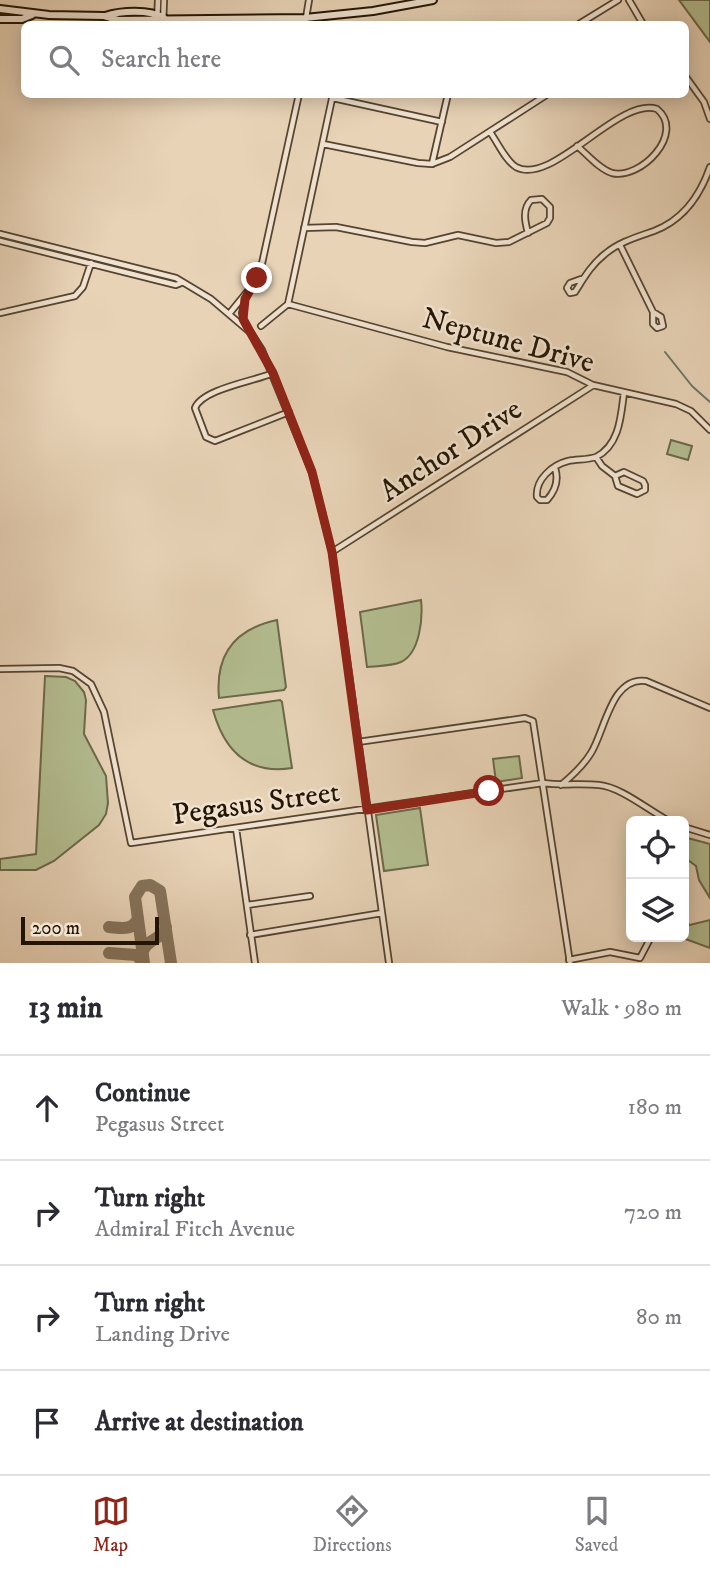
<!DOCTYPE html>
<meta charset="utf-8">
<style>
:root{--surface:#fff;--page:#f7f7f7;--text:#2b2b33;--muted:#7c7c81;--line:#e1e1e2;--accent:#8f2418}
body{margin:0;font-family:"IM FELL DW Pica",serif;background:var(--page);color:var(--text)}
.controls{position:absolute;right:21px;bottom:21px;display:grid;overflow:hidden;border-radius:10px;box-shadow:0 4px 18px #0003}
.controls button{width:63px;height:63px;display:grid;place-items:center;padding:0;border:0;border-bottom:2px solid var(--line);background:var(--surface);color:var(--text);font:35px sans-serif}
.scale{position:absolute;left:21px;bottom:18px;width:138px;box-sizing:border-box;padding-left:7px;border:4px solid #241502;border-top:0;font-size:19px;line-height:24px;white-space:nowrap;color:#241502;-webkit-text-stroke:5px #f0e2d0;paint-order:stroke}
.stop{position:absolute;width:21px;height:21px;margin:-16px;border:5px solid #8f2418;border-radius:50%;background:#fff}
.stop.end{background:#8f2418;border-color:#fff;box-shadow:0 2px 7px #0008}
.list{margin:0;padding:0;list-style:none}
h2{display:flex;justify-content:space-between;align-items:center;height:91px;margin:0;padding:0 28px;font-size:30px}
h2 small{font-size:23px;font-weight:400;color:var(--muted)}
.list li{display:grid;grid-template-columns:46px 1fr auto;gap:21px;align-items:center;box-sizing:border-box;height:105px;padding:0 28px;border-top:2px solid var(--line)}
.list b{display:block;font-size:26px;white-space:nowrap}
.list p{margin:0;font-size:23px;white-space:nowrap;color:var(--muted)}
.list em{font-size:23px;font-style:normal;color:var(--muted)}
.icon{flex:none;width:38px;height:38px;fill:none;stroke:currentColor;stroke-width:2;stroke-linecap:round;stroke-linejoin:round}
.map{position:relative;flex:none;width:710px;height:963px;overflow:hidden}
.search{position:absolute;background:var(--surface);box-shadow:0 4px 18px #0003;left:21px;right:21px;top:21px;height:77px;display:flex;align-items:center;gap:18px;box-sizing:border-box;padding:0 24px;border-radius:10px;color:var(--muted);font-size:26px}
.sheet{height:511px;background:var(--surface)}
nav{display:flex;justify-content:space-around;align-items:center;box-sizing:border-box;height:98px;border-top:2px solid var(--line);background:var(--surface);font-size:19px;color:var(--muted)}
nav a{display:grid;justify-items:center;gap:4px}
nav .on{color:var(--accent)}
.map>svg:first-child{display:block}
</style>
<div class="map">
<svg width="710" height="963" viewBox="0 0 710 963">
<rect width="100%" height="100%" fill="#e8d3b7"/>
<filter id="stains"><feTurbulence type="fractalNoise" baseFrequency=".00286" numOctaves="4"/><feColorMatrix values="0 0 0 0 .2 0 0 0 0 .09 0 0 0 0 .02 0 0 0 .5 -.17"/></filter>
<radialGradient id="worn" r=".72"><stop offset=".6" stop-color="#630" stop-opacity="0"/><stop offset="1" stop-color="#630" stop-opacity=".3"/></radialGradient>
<path fill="#b3bd90" stroke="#6c6949" stroke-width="2" d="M679,0h31v42z
M671,440l21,6 -4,14 -21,-6z
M421,600c2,18 -1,53 -20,62 -9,4 -24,4 -34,5l-7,-55z
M277,620l9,67 -2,3 -65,8c-4,-43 15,-69 58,-78z
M45,676l21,1 9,4 9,11 2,8 -2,34 22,42 2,27 -2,11 -7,11 -45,36 -18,9h-36v-11l36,-5z
M280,700l2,2 10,66c-45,7 -68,-18 -79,-58z
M519,756l3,22 -26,4 -3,-23z
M420,808l8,57 -44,6 -8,-56z
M684,837l26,7v54l-11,-18 -3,-14 -12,-9z
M710,920v28l-30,-11h4v-15l6,3z"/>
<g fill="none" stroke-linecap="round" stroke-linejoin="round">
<path stroke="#6a7767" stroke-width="2" d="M665,352l27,34 18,16"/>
<path stroke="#86745c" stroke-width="12" d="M109,927c13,1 24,4 29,-9
M143,951c5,-13 19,-11 23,-24
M109,953l27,2 8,8
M144,963l-9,-66 7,-11 8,-1 10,6 11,72"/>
<defs>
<path id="street" d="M629,0l14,24
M157,24l1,-24
M163,24l1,-24
M305,24l4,-24
M579,24l39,-24
M686,77l18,25 6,17
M333,98l109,24
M490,132c8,11 15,28 26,35 36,20 103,-71 141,-58 29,24 -16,71 -45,64 -13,-4 -24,-18 -35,-27
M323,144l95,19 14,1 18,-7 98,-63
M432,164l16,-70
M304,228l32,-1 76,15 13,1 33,-8 38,8 13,-1 38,-19 3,-5v-11l-8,-8 -11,1c-9,9 -6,22 -3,33
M0,234l176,44 35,21 40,34 11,17 50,122 20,80 57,411
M0,241l176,44 5,-2
M620,245l33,67v12l4,4 6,-2 -2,-9 -8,-5
M581,279l-11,4 -3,5 3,5 5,-1c9,-14 16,-27 30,-38 14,-12 32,-17 49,-23 29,-11 46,-35 56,-64
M246,296l-4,17 4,15
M288,304l159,43 120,25 26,13 83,19 15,7 19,19
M0,313l75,-17 8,-9 8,-24
M229,314l22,-27 10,-19 38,-174
M261,326l27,-22 45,-210
M273,373c-18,8 -71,16 -78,35l11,29 9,4 74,-29
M555,468c4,12 1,22 -8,32h-7l-3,-3c-2,-17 15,-32 31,-36 9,-2 19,-1 28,-4
M615,476l3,10 19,8 8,-4v-5l-2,-4 -19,-9 -9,4 -13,-10 -6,-9c24,-12 25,-42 28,-65
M332,552l260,-166
M0,669l59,-1 14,3 18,13 13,28 27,131 412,-60c19,3 37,0 56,2 22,2 49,25 70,36
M358,742l167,-24 8,3 37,242
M561,785c11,-9 22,-19 30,-32 14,-22 20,-77 55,-72l64,27
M684,827l26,8
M236,828l19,135
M247,905l63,-9
M250,935l132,-22
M569,960l41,-8 30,6 11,-21"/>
<path id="secondary" d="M0,9l49,6 55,1 14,4 187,-2 68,-7 60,-11
M105,16c15,-5 45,-7 59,2
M0,19h22l10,-4"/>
</defs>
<use href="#street" stroke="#55442f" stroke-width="8"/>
<use href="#secondary" stroke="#241502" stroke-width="10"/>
<use href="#street" stroke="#f0e2d0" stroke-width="4.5"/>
<use href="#secondary" stroke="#f0e2d0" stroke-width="6"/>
</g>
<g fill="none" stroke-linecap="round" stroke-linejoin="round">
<path stroke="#8f2418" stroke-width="9" d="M257,278l-12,21 -2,20 30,54 39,99 20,80 35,258 122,-19"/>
</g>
<g text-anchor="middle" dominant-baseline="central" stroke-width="5" stroke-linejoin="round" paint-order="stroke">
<g font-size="30" fill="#241502" stroke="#f0e2d0">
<text transform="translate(508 341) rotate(15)">Neptune Drive</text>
<text transform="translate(451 451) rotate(-33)">Anchor Drive</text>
<text transform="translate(256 804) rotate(-8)">Pegasus Street</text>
</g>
</g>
<rect width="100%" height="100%" filter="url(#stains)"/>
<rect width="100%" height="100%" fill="url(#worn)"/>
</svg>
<div class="controls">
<button><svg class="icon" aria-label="locate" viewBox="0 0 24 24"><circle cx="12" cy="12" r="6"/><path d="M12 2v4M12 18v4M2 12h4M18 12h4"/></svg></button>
<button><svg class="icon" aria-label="layers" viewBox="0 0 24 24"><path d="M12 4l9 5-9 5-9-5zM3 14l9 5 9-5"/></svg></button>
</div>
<div class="scale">200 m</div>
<div class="stop" style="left:489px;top:791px"></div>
<div class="stop end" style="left:257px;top:278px"></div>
<div class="search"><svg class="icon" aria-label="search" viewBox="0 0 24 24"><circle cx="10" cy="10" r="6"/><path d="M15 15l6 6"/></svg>Search here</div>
</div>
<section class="sheet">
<h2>13 min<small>Walk · 980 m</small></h2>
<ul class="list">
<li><svg class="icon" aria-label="ahead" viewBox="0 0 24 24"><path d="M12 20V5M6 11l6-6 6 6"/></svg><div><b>Continue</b><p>Pegasus Street</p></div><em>180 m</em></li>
<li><svg class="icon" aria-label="right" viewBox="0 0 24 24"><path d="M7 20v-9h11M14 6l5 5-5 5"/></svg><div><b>Turn right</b><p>Admiral Fitch Avenue</p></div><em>720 m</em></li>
<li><svg class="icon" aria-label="right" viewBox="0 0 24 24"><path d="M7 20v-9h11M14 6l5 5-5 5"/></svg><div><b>Turn right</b><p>Landing Drive</p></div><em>80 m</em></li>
<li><svg class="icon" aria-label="arrive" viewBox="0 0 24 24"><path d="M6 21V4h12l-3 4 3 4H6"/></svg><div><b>Arrive at destination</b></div></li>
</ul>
</section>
<nav>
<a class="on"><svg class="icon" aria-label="map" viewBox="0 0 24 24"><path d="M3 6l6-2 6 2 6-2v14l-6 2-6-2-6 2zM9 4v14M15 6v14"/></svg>Map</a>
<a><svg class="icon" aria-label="directions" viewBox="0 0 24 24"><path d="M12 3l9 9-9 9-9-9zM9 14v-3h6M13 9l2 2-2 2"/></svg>Directions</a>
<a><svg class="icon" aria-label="saved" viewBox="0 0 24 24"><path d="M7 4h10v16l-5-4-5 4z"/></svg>Saved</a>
</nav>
